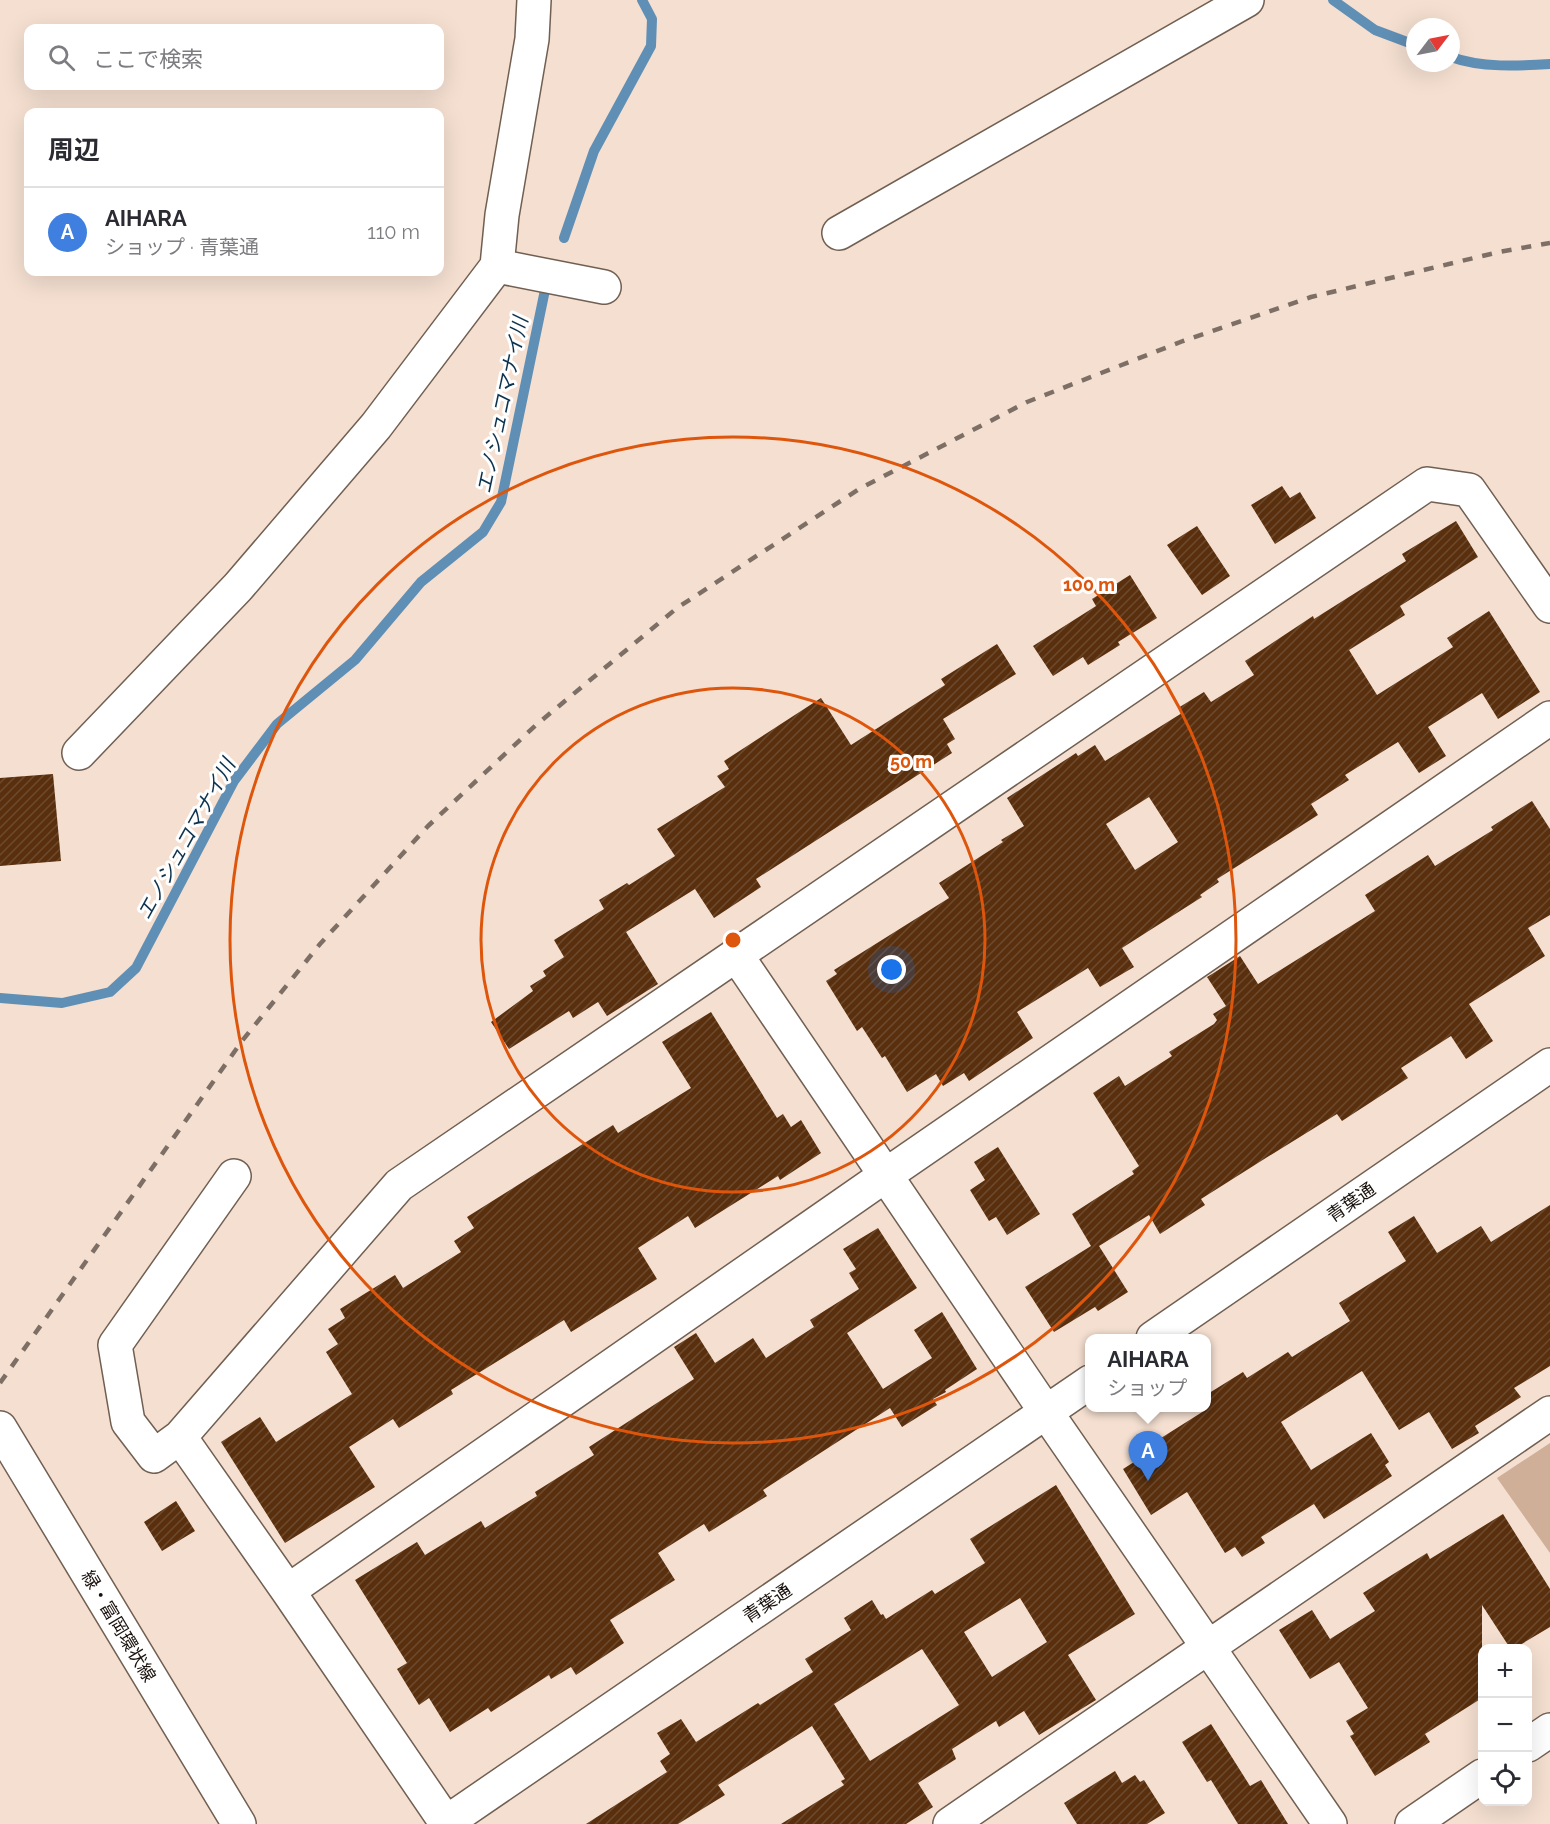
<!DOCTYPE html>
<html lang="ja">
<meta charset="utf-8">
<style>
:root{--surface:#fff;--page:#f7f7f7;--text:#2b2b33;--muted:#7c7c81;--line:#e1e1e2;--accent:#b45309}
body{margin:0;font-family:Raleway,"Noto Sans JP",sans-serif;background:var(--page);color:var(--text)}
.controls{position:absolute;right:18px;bottom:18px;display:grid;overflow:hidden;border-radius:12px;box-shadow:0 6px 24px #0002}
.controls button{width:54px;height:54px;display:grid;place-items:center;padding:0;border:0;border-bottom:2px solid var(--line);background:var(--surface);color:var(--text);font:30px sans-serif}
.compass{position:absolute;left:1406px;top:18px;width:54px;height:54px;border-radius:50%;background:var(--surface);box-shadow:0 6px 24px #0002;rotate:58deg}
.you{position:absolute;left:892px;top:970px;width:21px;height:21px;margin:-15px;border:4px solid #fff;border-radius:50%;background:#1a73e8;box-shadow:0 0 0 9px #1a73e833}
.badge{display:grid;place-items:center;width:39px;height:39px;border-radius:50%;background:var(--accent);color:#fff;font-size:20px;font-weight:700}
.pin{position:absolute;translate:-50% -50px;filter:drop-shadow(0 2px 3px #0008)}
.pin::after{content:'';position:absolute;top:32px;width:21px;height:18px;background:inherit;clip-path:polygon(0 0,100% 0,50% 100%)}
.popup{position:absolute;left:1085px;top:1334px;width:126px;height:78px;box-sizing:border-box;display:grid;place-content:center;border-radius:12px;background:var(--surface);filter:drop-shadow(0 2px 4px #0005);font-size:20px;white-space:nowrap;color:var(--muted)}
.popup b{font-size:22px;color:var(--text)}
.popup::after{content:'';position:absolute;left:50%;top:100%;margin-left:-12px;border:12px solid transparent;border-top-color:var(--surface)}
.list{margin:0;padding:0;list-style:none}
h2{display:flex;justify-content:space-between;align-items:center;height:78px;margin:0;padding:0 24px;font-size:26px}
h2 small{font-size:20px;font-weight:400;color:var(--muted)}
.list li{display:grid;grid-template-columns:39px 1fr auto;gap:18px;align-items:center;box-sizing:border-box;height:90px;padding:0 24px;border-top:2px solid var(--line)}
.list b{display:block;font-size:22px;white-space:nowrap}
.list p{margin:0;font-size:20px;white-space:nowrap;color:var(--muted)}
.list em{font-size:20px;font-style:normal;color:var(--muted)}
.icon{flex:none;width:33px;height:33px;fill:none;stroke:currentColor;stroke-width:2;stroke-linecap:round;stroke-linejoin:round}
.map{position:relative;flex:none;width:1550px;height:1824px;overflow:hidden}
.search{position:absolute;background:var(--surface);box-shadow:0 6px 24px #0002;left:24px;top:24px;width:420px;height:66px;display:flex;align-items:center;gap:15px;box-sizing:border-box;padding:0 21px;border-radius:12px;color:var(--muted);font-size:22px}
.panel{position:absolute;background:var(--surface);box-shadow:0 6px 24px #0002;left:24px;top:108px;width:420px;height:168px;border-radius:12px}
.map>svg:first-child{display:block}
</style>
<div class="map">
<svg width="1550" height="1824" viewBox="0 0 1550 1824">
<defs>
<pattern id="building-hatch" width="6" height="6" patternUnits="userSpaceOnUse" patternTransform="scale(1.5)"><rect width="6" height="6" fill="#592f0d"/><path d="M-1 1l2-2M0 6l6-6M5 7l2-2" fill="none" stroke="#6c4a2f"/></pattern>
</defs>
<rect width="100%" height="100%" fill="#f4dfd0"/>
<path fill="#d0af99" d="M1550,1443v110l-53,-75z"/>
<g fill="none" stroke-linecap="round" stroke-linejoin="round">
<path stroke="#608fb5" stroke-width="10" d="M1333,0l42,30 40,15
M1451,57c30,11 68,9 99,7
M564,238l30,-87 57,-105 1,-27 -10,-19
M0,998l62,5 48,-11 26,-24 98,-187 43,-57 78,-64 66,-78 62,-50 18,-30 44,-212"/>
</g>
<path fill="url(#building-hatch)" fill-rule="evenodd" d="M1282,486l8,12 10,-6 16,26 -41,26 -24,-39z
M1456,521l22,36 -78,49 5,9 -56,35 28,45 76,-48 -6,-9 42,-27 51,81 -42,27 -16,-26 -54,34 18,29 -27,17 -21,-31 -53,33 4,5 -38,24 7,11 -101,64 2,3 -19,13 2,2 -80,51 12,19 -34,20 -12,-19 -71,44 16,26 -64,43 -5,-8 -21,13 -7,-12 -29,18 -22,-36 -3,2 -20,-31 -5,4 -31,-50 11,-7 -3,-4 115,-72 -10,-15 64,-41 -2,-2 23,-14 -17,-28 69,-45 2,3 17,-11 10,16 77,-48 -4,-5 26,-16 7,10 43,-27 -9,-14 68,-45 1,3 92,-58 -4,-7zM1149,797l29,45 -43,28 -29,-46z
M1197,526l33,50 -28,19 -35,-50z
M1130,575l27,43 -39,24 2,3 -32,20 -5,-8 -30,19 -20,-30 63,-40 -4,-7z
M997,644l19,30 -73,45 12,20 -8,5 5,9 -196,126 5,8 -47,31 -19,-29 -69,43 32,52 -51,32 -9,-14 -25,16 -4,-7 -60,38 -18,-27 42,-31 -3,-5 16,-10 -3,-5 21,-14 -10,-17 50,-31 -5,-9 28,-17 2,2 46,-29 -18,-27 68,-42 -8,-11 12,-7 -5,-8 97,-63 30,47 94,-60 -4,-6z
M53,774l8,87 -61,5v-88z
M1532,801l18,28v86l-22,13 17,28 -76,48 24,37 -27,18 -15,-23 -50,32 7,10 -66,43 -5,-7 -68,42 -68,43 4,6 -45,29 -11,-19 -50,31 29,46 -30,19 -3,-4 -41,25 -29,-45 66,-41 -19,-32 62,-40 -2,-3 7,-5 -46,-73 26,-17 6,10 47,-30 -3,-4 45,-28 3,-4 -4,-6 13,-8 -19,-29 5,-3 28,-18 18,28 117,-73 -10,-16 63,-40 7,11 58,-36 -2,-3z
M711,1012l66,106 6,-4 8,13 10,-7 20,33 -41,27 -2,-4 -83,52 -7,-12 -50,32 19,31 -86,53 -7,-12 -113,70 2,4 -54,34 -6,-9 -44,28 26,40 -90,56 -64,-101 39,-25 16,25 76,-48 -26,-42 12,-8 -10,-15 17,-11 -5,-9 55,-34 8,13 58,-36 -7,-11 20,-13 -7,-11 146,-92 5,8 73,-45 -29,-46z
M998,1147l42,67 -33,21 -11,-18 -7,4 -19,-31 15,-10 -11,-18z
M1550,1205v161l-36,22 7,9 -46,29 4,7 -27,16 -23,-37 -30,18 -37,-59 -81,51 30,48 60,-37 18,29 -4,3 7,11 -68,43 -10,-15 -53,33 4,6 -23,14 -7,-10 -10,6 -38,-61 -36,23 -28,-46 30,-19 -3,-5 57,-36 -1,-14 37,-23 4,6 41,-26 4,5 58,-36 -11,-18 67,-42 -18,-29 26,-16 23,37 44,-27 10,16z
M878,1228l39,60 -70,45 36,56 49,-31 -18,-28 28,-18 35,57 -32,21 1,2 -13,7 4,6 -35,22 -12,-19 -127,82 4,6 -58,36 -5,-8 -46,29 17,27 -65,40 14,23 -48,32 -5,-8 -20,12 -2,-4 -58,37 -3,-4 -38,24 -21,-34 -10,7 -22,-36 10,-6 -52,-83 62,-38 8,13 56,-34 4,7 52,-32 -2,-4 59,-37 -5,-8 105,-68 -20,-32 22,-14 19,30 38,-25 13,20 48,-31 -4,-7 49,-31 -10,-16 7,-4 -13,-20z
M1056,1485l79,129 -67,41 28,45 -57,35 -15,-24 -25,16 -3,-6 -44,28 4,10 -38,24 15,24 -27,17h-125l63,-39 -3,-4 4,-2 -33,-53 -94,59 7,10 -47,29h-92l81,-52 -7,-11 10,-7 -13,-21 24,-14 15,23 62,-39 2,2 53,-33 -8,-13 46,-29 -7,-12 28,-18 9,15 2,-1 3,5 46,-29 3,4 50,-31 -15,-24zM1020,1598l27,44 -55,35 -28,-45zM922,1649l37,56 -89,56 -36,-57z
M176,1501l19,30 -33,20 -18,-29z
M1503,1514l47,75v38l-35,21h-5l-28,-43v93l-57,36 5,8 -55,34 -25,-40 4,-2 -8,-13 22,-13 -29,-46 -29,17 -31,-49 33,-20 18,29 45,-28 -12,-18 64,-40 3,6z
M1211,1724l39,62 11,-6 27,44h-50l-27,-44 -4,2 -25,-40z
M1115,1771l7,12 13,-8 5,7 4,-2 21,33 -18,11h-70l-13,-21z"/>
<g fill="none" stroke-linecap="round" stroke-linejoin="round">
<defs>
<path id="minor" d="M839,233l408,-233
M497,266l107,21
M79,753l159,-166 138,-161 121,-160 5,-51 30,-176 2,-39
M737,956l309,456 284,412
M1153,1338l397,-273
M0,1428l239,396
M180,1437l-26,19 -26,-34 -13,-77 119,-169
M288,1591l598,-416 664,-457
M1528,1745l22,-15
M444,1824l646,-442
M447,1824l-159,-233 -108,-154 219,-252 1028,-701 42,6 81,116
M950,1824l600,-411
M1412,1824l70,-48"/>
</defs>
<use href="#minor" stroke="#715f52" stroke-width="36"/>
<use href="#minor" stroke="#fff" stroke-width="33"/>
<path stroke="#7d6f66" stroke-width="4.5" stroke-dasharray="10 10" stroke-linecap="butt" d="M0,1383l242,-342 78,-97 108,-118 108,-101 141,-117 182,-119 168,-87 156,-61 128,-44 188,-45 51,-9"/>
</g>
<g fill="none" stroke="#de550c" stroke-width="3">
<circle cx="733" cy="940" r="252"/>
<circle cx="733" cy="940" r="503"/>
</g>
<g text-anchor="middle" dominant-baseline="central" stroke-width="6" stroke-linejoin="round" paint-order="stroke">
<g font-size="18" fill="#19110d" stroke="#fff">
<text transform="translate(1351 1202) rotate(-35)">青葉通</text>
<text transform="translate(767 1603) rotate(-34)">青葉通</text>
<text transform="translate(119 1626) rotate(59)">緑・富岡環状線</text>
</g>
<g font-size="20" font-style="italic" fill="#0d324d" stroke="#fff">
<text transform="translate(502 405) rotate(-78)">エノシュコマナイ川</text>
<text transform="translate(186 839) rotate(-61)">エノシュコマナイ川</text>
</g>
</g>
<circle cx="733" cy="940" r="9" fill="#de550c" stroke="#fff" stroke-width="3"/>
<g font-size="18" text-anchor="middle" font-weight="bold" fill="#de550c" stroke="#fff" stroke-width="6" stroke-linejoin="round" paint-order="stroke">
<text x="1089" y="591">100 m</text>
<text x="911" y="768">50 m</text>
</g>
</svg>
<div class="controls">
<button>+</button>
<button>−</button>
<button><svg class="icon" aria-label="locate" viewBox="0 0 24 24"><circle cx="12" cy="12" r="6"/><path d="M12 2v4M12 18v4M2 12h4M18 12h4"/></svg></button>
</div>
<svg class="compass" viewBox="-18 -18 36 36"><path d="M0-13l5 13h-10z" fill="#e53935"/><path d="M0 13l5-13h-10z" fill="#7c7c81"/></svg>
<div class="you"></div>
<div class="pin badge" style="left:1148px;top:1481px;background:#3f7fe0">A</div>
<div class="popup"><b>AIHARA</b>ショップ</div>
<div class="search"><svg class="icon" aria-label="search" viewBox="0 0 24 24"><circle cx="10" cy="10" r="6"/><path d="M15 15l6 6"/></svg>ここで検索</div>
<section class="panel">
<h2>周辺<small></small></h2>
<ul class="list">
<li><span class="badge" style="background:#3f7fe0">A</span><div><b>AIHARA</b><p>ショップ · 青葉通</p></div><em>110 m</em></li>
</ul>
</section>
</div>
